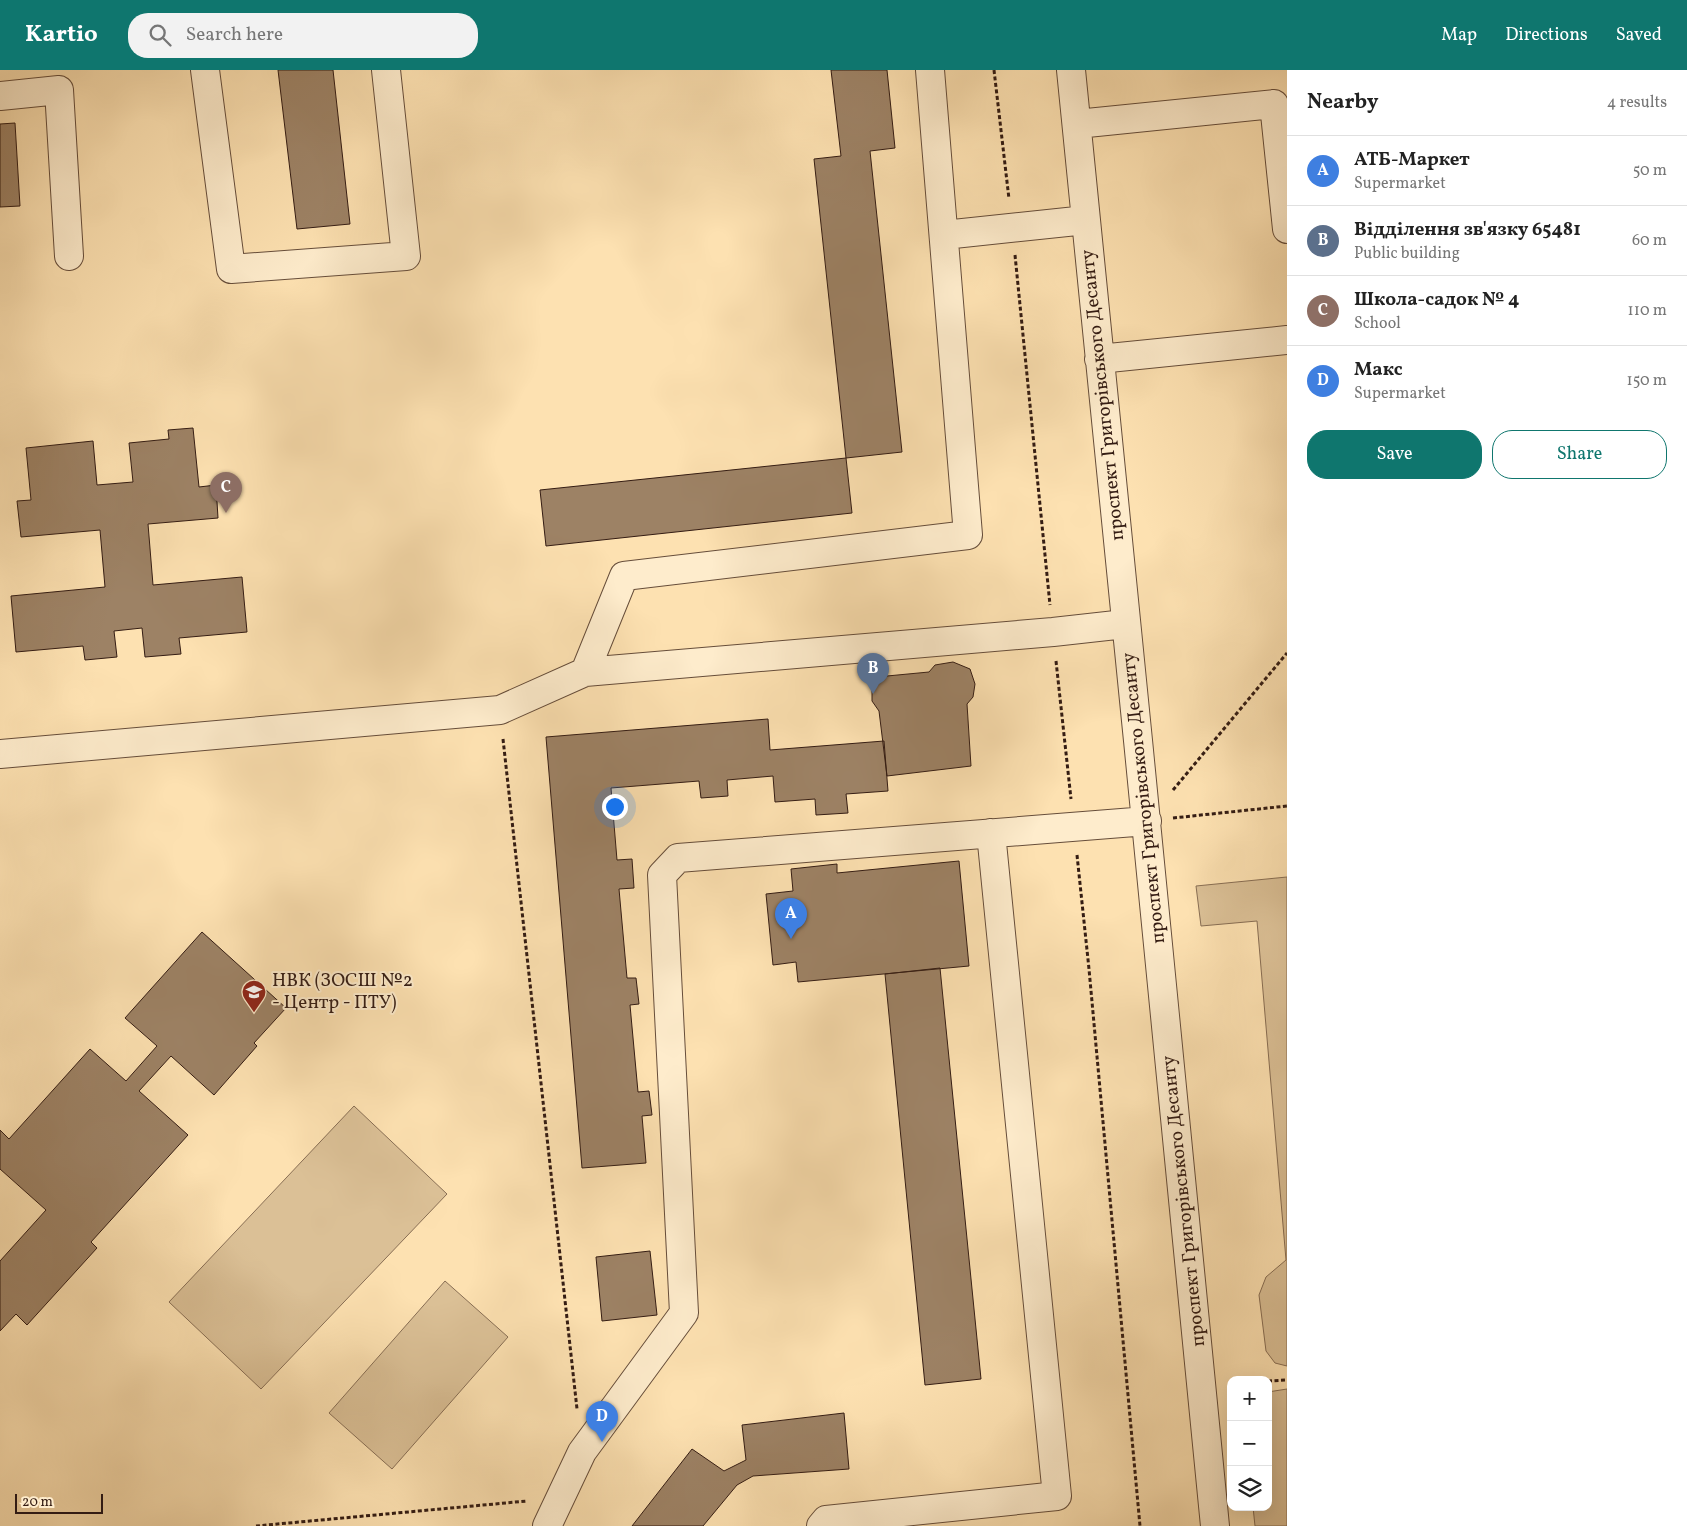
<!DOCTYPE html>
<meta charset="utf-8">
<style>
:root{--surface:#fff;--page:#f2f2f2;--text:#222;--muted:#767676;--line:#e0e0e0;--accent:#0f766e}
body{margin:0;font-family:Vollkorn,serif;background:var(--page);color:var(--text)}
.controls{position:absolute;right:15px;bottom:15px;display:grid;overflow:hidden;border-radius:10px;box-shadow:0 5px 20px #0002}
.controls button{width:45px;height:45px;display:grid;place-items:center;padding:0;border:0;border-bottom:1px solid var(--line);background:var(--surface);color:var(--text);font:25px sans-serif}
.scale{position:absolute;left:15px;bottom:12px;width:88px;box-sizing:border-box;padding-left:5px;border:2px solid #341c13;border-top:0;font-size:14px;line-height:18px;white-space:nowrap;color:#341c13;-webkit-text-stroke:4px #feeccc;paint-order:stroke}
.you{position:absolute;left:614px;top:736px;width:18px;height:18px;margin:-12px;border:4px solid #fff;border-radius:50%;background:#1a73e8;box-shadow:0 0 0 8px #1a73e833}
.badge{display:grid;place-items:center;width:32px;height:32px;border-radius:50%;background:var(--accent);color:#fff;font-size:16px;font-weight:700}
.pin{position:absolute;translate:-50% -41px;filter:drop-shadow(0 1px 2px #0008)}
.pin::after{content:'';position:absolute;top:26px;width:18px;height:15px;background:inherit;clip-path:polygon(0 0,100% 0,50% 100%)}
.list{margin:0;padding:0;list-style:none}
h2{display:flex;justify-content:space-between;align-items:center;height:65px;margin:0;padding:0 20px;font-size:21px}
h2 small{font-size:16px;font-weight:400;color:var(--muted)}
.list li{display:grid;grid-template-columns:32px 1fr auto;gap:15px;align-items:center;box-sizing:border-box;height:70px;padding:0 20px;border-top:1px solid var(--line)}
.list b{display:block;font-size:19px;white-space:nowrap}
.list p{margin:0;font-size:16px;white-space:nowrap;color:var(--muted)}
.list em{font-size:16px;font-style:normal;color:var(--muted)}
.actions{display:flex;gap:10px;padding:15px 20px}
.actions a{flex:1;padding:11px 0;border:1px solid var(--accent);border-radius:20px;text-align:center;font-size:18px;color:var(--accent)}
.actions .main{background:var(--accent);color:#fff}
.icon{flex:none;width:28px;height:28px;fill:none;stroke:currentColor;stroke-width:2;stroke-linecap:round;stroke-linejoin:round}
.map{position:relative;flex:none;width:1287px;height:1456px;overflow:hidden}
header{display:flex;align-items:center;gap:30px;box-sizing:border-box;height:70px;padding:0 25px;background:var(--accent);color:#fff}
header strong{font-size:24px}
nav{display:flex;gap:28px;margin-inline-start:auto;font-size:18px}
.search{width:350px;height:45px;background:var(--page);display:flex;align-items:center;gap:12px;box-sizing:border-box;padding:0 18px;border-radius:20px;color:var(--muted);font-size:19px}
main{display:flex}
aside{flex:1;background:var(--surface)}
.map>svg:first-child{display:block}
</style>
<header>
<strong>Kartio</strong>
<div class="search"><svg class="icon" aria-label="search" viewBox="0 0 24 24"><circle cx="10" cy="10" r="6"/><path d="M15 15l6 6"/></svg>Search here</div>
<nav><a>Map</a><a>Directions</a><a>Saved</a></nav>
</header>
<main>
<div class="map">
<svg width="1287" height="1456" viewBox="0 0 1287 1456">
<rect width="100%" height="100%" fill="#fde1b1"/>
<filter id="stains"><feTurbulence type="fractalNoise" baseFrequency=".004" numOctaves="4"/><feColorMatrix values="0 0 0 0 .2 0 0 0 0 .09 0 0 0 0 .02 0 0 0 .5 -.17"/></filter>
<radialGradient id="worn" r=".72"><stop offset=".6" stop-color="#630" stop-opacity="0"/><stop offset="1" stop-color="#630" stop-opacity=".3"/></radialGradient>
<path fill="#dbc096" stroke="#886e54" d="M1287,807v489l-12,-3 -9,-12 -7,-56 7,-18 20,-17 -29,-339 -56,5 -5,-40z
M354,1036l93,88 -186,195 -92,-87z
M445,1211l63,56 -116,132 -63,-56z
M1287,1319v137h-32l-2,-19h15v-115z"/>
<path fill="#9d8265" stroke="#341c13" d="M278,0h55l17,154 -53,5z
M831,0h56l8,78 -25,3 32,301 -56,6 -32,-299 27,-3z
M15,53l5,83 -20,1v-83z
M193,358l6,59 17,-2 2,33 -70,6 5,61 89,-8 5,55 -68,6 2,16 -36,3 -3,-29 -28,3 3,26 -32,3 -2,-14 -67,6 -5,-56 94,-9 -5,-57 -79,7 -4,-36 14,-1 -5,-52 67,-7 4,44 36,-3 -4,-39 40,-4 -1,-9z
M846,388l6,55 -306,33 -6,-56z
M953,592l17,7 5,15 -2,13 -6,7 4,62 -84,10 -8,-65 -7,-10v-15l15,-10 42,-4 6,-7z
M768,649l2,31 114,-9 4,50 -42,3 2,19 -32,2 -1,-16 -40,3 -2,-26 -46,4 1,16 -27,2 -2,-17 -88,7 6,72 15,-1 2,29 -15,1 8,89h9l3,26 -9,1 8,87 11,-1 3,24 -10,1 4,47 -64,5 -36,-431z
M959,791l10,105 -171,16 -2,-20 -23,3 -7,-71 27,-3 -2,-22 46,-5v9z
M202,862l84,76 -32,35 3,3 -43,49 -43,-39 -32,35 49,44 -97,107 6,6 -70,77 -11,-11 -16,17v-70l46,-51 -46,-41v-39l9,9 81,-90 36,32 31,-35 -32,-28z
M940,898l41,411 -56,6 -40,-411z
M650,1181l7,64 -55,6 -6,-64z
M844,1343l5,56 -96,7 -16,9 -34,41h-71l60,-77 32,22 22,-11 -4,-35z"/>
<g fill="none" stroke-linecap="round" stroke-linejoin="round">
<defs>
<path id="minor" d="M205,0l26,199 175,-13 -20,-186
M1071,0c48,485 98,971 144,1456
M0,26l59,-6 10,166
M1077,54l197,-20 13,125
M944,165l142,-15
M1099,289l188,-19
M585,602l39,-96 344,-41 -38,-465
M0,684l500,-44 85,-38 468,-40 72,-8
M547,1456l35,-74 102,-139 -22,-438 16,-17 469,-37
M821,1456l5,-6 231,-24 -66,-663"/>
</defs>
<use href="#minor" stroke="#664d3a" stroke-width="30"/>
<path stroke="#341c13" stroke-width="3" stroke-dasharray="4 2.5" stroke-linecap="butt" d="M994,0l15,129
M1015,185l35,350
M1056,591l15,138
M503,669l74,670
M1173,720l114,-137
M1173,748l114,-12
M1077,785l12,114 51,557
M1268,1311l19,-1
M256,1456l271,-25"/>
<use href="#minor" stroke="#feeccc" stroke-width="28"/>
</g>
<defs>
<symbol id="school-pin" viewBox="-11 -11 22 30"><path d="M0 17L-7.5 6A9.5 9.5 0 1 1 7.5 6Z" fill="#8f2418" stroke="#feeccc"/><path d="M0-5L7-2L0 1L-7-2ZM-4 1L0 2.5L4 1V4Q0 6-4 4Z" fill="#fff"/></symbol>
</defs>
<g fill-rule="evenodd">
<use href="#school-pin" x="240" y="908" width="28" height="38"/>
</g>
<g text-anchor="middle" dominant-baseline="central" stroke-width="4" stroke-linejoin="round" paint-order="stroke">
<g font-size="19" fill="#341c13" stroke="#feeccc">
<text transform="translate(1103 325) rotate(-96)">проспект Григорівського Десанту</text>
<text transform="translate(1144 728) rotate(-96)">проспект Григорівського Десанту</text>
<text transform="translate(1184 1131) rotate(-96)">проспект Григорівського Десанту</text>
</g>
<g font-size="19" fill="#341c13" stroke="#feeccc" text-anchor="start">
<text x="272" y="911">НВК (ЗОСШ №2<tspan x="272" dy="22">- Центр - ПТУ)</tspan></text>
</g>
</g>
<rect width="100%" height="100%" filter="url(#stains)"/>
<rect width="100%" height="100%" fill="url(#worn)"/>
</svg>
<div class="controls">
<button>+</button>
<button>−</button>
<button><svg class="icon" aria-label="layers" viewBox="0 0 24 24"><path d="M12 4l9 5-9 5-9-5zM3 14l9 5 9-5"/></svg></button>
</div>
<div class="scale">20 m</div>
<div class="you"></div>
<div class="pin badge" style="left:791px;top:869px;background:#3f7fe0">A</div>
<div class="pin badge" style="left:873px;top:624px;background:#5c6f8a">B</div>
<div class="pin badge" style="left:226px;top:443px;background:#8d6e63">C</div>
<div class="pin badge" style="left:602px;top:1372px;background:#3f7fe0">D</div>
</div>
<aside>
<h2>Nearby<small>4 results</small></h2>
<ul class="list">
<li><span class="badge" style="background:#3f7fe0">A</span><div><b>АТБ-Маркет</b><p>Supermarket</p></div><em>50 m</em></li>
<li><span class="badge" style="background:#5c6f8a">B</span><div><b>Відділення зв'язку 65481</b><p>Public building</p></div><em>60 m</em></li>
<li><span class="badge" style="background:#8d6e63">C</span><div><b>Школа-садок № 4</b><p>School</p></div><em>110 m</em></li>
<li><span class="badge" style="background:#3f7fe0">D</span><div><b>Макс</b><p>Supermarket</p></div><em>150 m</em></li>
</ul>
<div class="actions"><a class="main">Save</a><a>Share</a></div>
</aside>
</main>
